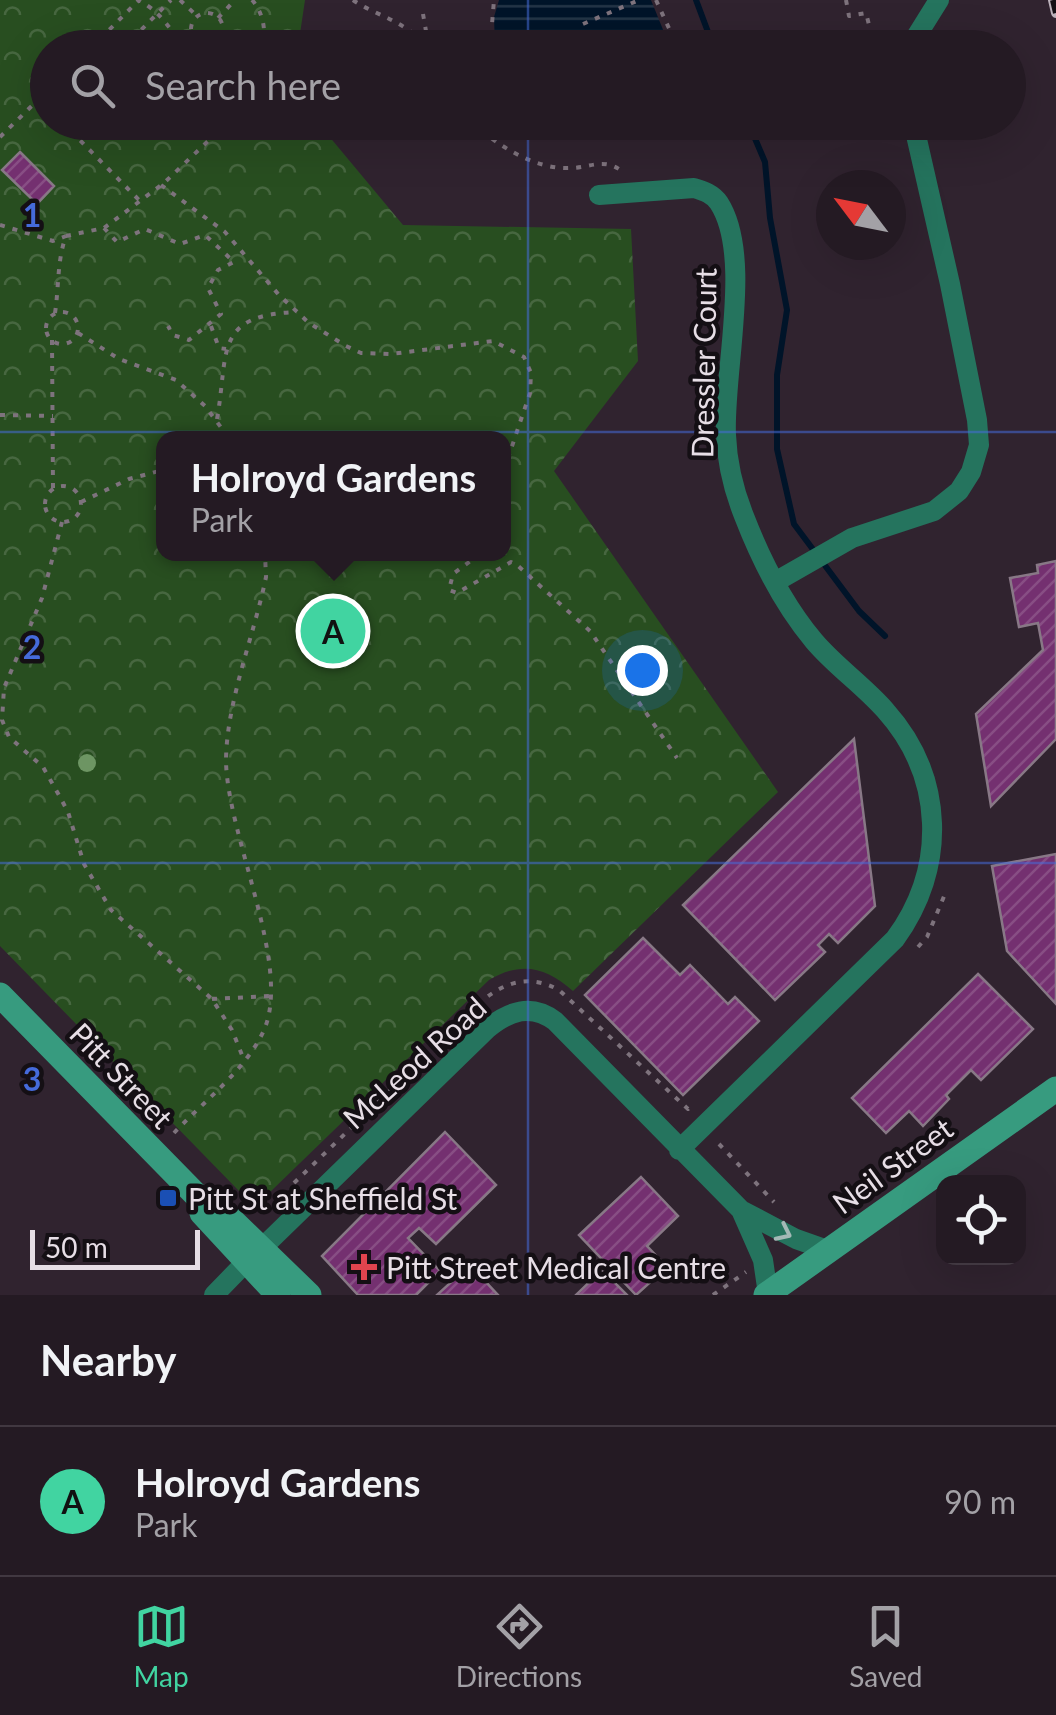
<!DOCTYPE html>
<style>
:root{--surface:#241a23;--page:#2c232b;--text:#f1f3f6;--muted:#a3a1a6;--line:#413841;--accent:#41d4a1}
body{margin:0;font-family:Lato,sans-serif;background:var(--page);color:var(--text)}
.controls{position:absolute;right:30px;bottom:30px;display:grid;overflow:hidden;border-radius:20px;box-shadow:0 10px 40px #0002}
.controls button{width:90px;height:90px;display:grid;place-items:center;padding:0;border:0;border-bottom:2px solid var(--line);background:var(--surface);color:var(--text);font:50px sans-serif}
.compass{position:absolute;left:816px;top:170px;width:90px;height:90px;border-radius:50%;background:var(--surface);box-shadow:0 10px 40px #0002;rotate:302deg}
.scale{position:absolute;left:30px;bottom:25px;width:170px;box-sizing:border-box;padding-left:10px;border:5px solid #e7dee6;border-top:0;font-size:28px;line-height:35px;white-space:nowrap;color:#e7dee6;-webkit-text-stroke:8px #140f14;paint-order:stroke}
.you{position:absolute;left:642px;top:670px;width:35px;height:35px;margin:-25px;border:8px solid #fff;border-radius:50%;background:#1a73e8;box-shadow:0 0 0 15px #1a73e833}
.badge{display:grid;place-items:center;width:65px;height:65px;border-radius:50%;background:var(--accent);color:#111;font-size:32px;font-weight:700}
.pin{position:absolute;translate:-50% -50%;border:5px solid #fff;box-shadow:0 2px 10px #0006}
.popup{position:absolute;left:156px;top:431px;width:355px;height:130px;box-sizing:border-box;display:grid;place-content:center;border-radius:20px;background:var(--surface);filter:drop-shadow(0 2px 8px #0005);font-size:32px;white-space:nowrap;color:var(--muted)}
.popup b{font-size:38px;color:var(--text)}
.popup::after{content:'';position:absolute;left:50%;top:100%;margin-left:-20px;border:20px solid transparent;border-top-color:var(--surface)}
.list{margin:0;padding:0;list-style:none}
h2{display:flex;justify-content:space-between;align-items:center;height:130px;margin:0;padding:0 40px;font-size:42px}
h2 small{font-size:32px;font-weight:400;color:var(--muted)}
.list li{display:grid;grid-template-columns:65px 1fr auto;gap:30px;align-items:center;box-sizing:border-box;height:150px;padding:0 40px;border-top:2px solid var(--line)}
.list b{display:block;font-size:38px;white-space:nowrap}
.list p{margin:0;font-size:32px;white-space:nowrap;color:var(--muted)}
.list em{font-size:32px;font-style:normal;color:var(--muted)}
.icon{flex:none;width:55px;height:55px;fill:none;stroke:currentColor;stroke-width:2;stroke-linecap:round;stroke-linejoin:round}
.map{position:relative;flex:none;width:1056px;height:1295px;overflow:hidden}
.search{position:absolute;background:var(--surface);box-shadow:0 10px 40px #0002;left:30px;right:30px;top:30px;height:110px;display:flex;align-items:center;gap:25px;box-sizing:border-box;padding:0 35px;border-radius:55px;color:var(--muted);font-size:38px}
.sheet{height:280px;background:var(--surface)}
nav{display:flex;justify-content:space-around;align-items:center;box-sizing:border-box;height:140px;border-top:2px solid var(--line);background:var(--surface);font-size:28px;color:var(--muted)}
nav a{display:grid;justify-items:center;gap:5px}
nav .on{color:var(--accent)}
.map>svg:first-child{display:block}
</style>
<div class="map">
<svg width="1056" height="1295" viewBox="0 0 1056 1295">
<defs>
<pattern id="park-crowns" width="20" height="18" patternUnits="userSpaceOnUse" patternTransform="scale(2.5)"><rect width="20" height="18" fill="#284e20"/><path d="M2 6a3 3 0 1 1 6 0M12 15a3 3 0 1 1 6 0" fill="none" stroke="#476740"/></pattern>
<pattern id="water-rules" width="6" height="5" patternUnits="userSpaceOnUse" patternTransform="scale(2.5)"><rect width="6" height="5" fill="#001429"/><path d="M0 2.5h6" fill="none" stroke="#253648"/></pattern>
<pattern id="building-hatch" width="6" height="6" patternUnits="userSpaceOnUse" patternTransform="scale(2.5)"><rect width="6" height="6" fill="#743070"/><path d="M-1 1l2-2M0 6l6-6M5 7l2-2" fill="none" stroke="#884e84"/></pattern>
</defs>
<rect width="100%" height="100%" fill="#30232f"/>
<path fill="url(#park-crowns)" fill-rule="evenodd" d="M0,0h305l-7,47 -250,1v74l270,1 85,102 228,4 7,132 -84,110 224,321 -205,199c-27,-24 -52,-30 -84,-11l-221,214 -28,-2 -240,-246zM163,438h340v116h-340z"/>
<path fill="url(#water-rules)" d="M499,0h152l19,47h-175l-1,-30z"/>
<g fill="none" stroke-linecap="round" stroke-linejoin="round">
<path stroke="#001429" stroke-width="6" d="M696,0l18,48
M748,122l17,40 5,56 17,92 -10,65v74l17,75 65,87 26,25"/>
</g>
<path fill="url(#building-hatch)" stroke="#887886" stroke-width="2.5" d="M20,152l34,34 -17,18 -35,-34z
M1056,561v178l-65,67 -15,-92 67,-64 -5,-27 -19,4 -9,-49 28,-5 -1,-8z
M854,739l21,167 -37,37 -9,-9 -11,11 7,7 -50,48 -92,-95z
M1056,854v150l-49,-53 -15,-85z
M643,938l37,37 10,-10 38,39 7,-7 24,24 -76,74 -98,-100z
M978,974l55,55 -52,51 -10,-10 -25,25 3,4 -26,27 -14,-15 -23,22 -34,-35z
M445,1132l51,53 -60,59 -17,-16 -11,10 32,33 -24,24h-58l-36,-39z
M641,1177l37,39 -31,30 20,21 -31,28 -57,-60z
M470,1265l28,30h-61z
M602,1270l25,25h-51z"/>
<g fill="none" stroke-linecap="round" stroke-linejoin="round">
<path stroke="#7e737d" stroke-width="4" stroke-dasharray="5 8" stroke-linecap="butt" d="M180,0l17,16
M252,0c11,12 15,32 10,48
M353,0c23,16 57,22 72,48
M656,0l22,48
M846,0l3,16 17,-3 9,35
M191 29a16 16 0 1 1 32 0a16 16 0 1 1-32 0Z
M423,14l6,34
M218,18l17,-18
M583,24l56,-24
M218,40l8,8
M91,48l48,-48c27,16 28,29 49,48
M123,48l48,-48
M239,48l14,-15h25
M322,48l22,-8 23,8
M490,48l4,-48
M62,122l78,79
M472,122c24,23 64,48 98,46 21,0 32,-11 52,3
M546,122c23,11 51,16 75,8l-1,-8
M0,137l48,-47
M161,185l64,47 54,63 30,28 37,23 15,7 30,1 102,-13 31,16 7,16 -1,20 -23,68 2,48 -6,19
M0,225l53,16 13,-5
M104,228l13,14 28,-13 35,15 25,-9 29,27 -16,8 -10,18 13,26 -32,26 -16,-5 -5,-9
M46 328a16 16 0 1 1 32 0a16 16 0 1 1-32 0Z
M55,313c4,-26 2,-53 11,-77l38,-8 60,-45 64,-61
M211,326l8,22 7,1
M78,333l41,26 57,21 29,26 24,32
M52,340l1,149
M0,415l53,1
M217,419c12,-67 -4,-104 80,-107
M45 504a18 18 0 1 1 36 0a18 18 0 1 1-36 0Z
M81,502l48,-23 34,-9
M62,522l-20,76 -38,90 -2,32 7,17 34,30 17,30 8,15 16,52 27,46 101,89 20,31 12,30
M480,554l-27,20 -4,16 8,3 54,-31 6,3 73,66 87,127
M918,947l9,-10 18,-43
M212,999l58,-3
M441,1041c33,-33 67,-79 118,-51l129,119 2,-2
M174,1133c30,-32 72,-63 90,-103 28,-64 -36,-192 -38,-268 0,-59 28,-126 40,-185l-1,-23
M719,1144l55,58
M294,1183l112,-108
M713,1295l33,-23"/>
<path stroke="#25745e" stroke-width="20" d="M909,48l30,-48
M599,195l95,-7c10,3 19,6 25,15 34,53 4,169 7,232 1,27 8,56 18,81 17,44 40,89 70,125 21,25 49,44 71,69 60,67 62,158 10,229l-216,211
M775,582l77,-44 82,-27 25,-20 12,-19 8,-27 -2,-25 -27,-136 -37,-162
M741,1210l22,50 5,34
M263,1247l224,-218c22,-18 44,-26 68,-8l186,189 55,29 34,12
M214,1295l32,-33"/>
<path stroke="#379b7f" stroke-width="25" d="M0,995l199,203 14,4 96,93
M199,1198l3,15 76,82
M766,1295l290,-206"/>
<defs>
<path id="rail" d="M1053,0l3,13"/>
</defs>
<use href="#rail" stroke="#bcb2bb" stroke-width="10"/>
<use href="#rail" stroke="#140f14" stroke-width="6" stroke-dasharray="19" stroke-linecap="butt"/>
</g>
<circle fill="#6d9563" cx="87" cy="763" r="9"/>
<defs><path id="oneway-chevron" d="M-2-3.5L2.5 0L-2 3.5" fill="none" stroke-width="1.6" stroke-linecap="round" stroke-linejoin="round" transform="scale(2.5)"/></defs>
<use stroke="#a3b9b6" href="#oneway-chevron" transform="translate(784 1233) rotate(26)"/>
<path fill="none" stroke="#456bdb" stroke-width="2.5" stroke-opacity="0.55" d="M528,0v48M528,122v1173M0,432h1056M0,863h1056"/>
<rect fill="#1a4fb4" stroke="#140f14" stroke-width="4" x="158" y="1188" width="20" height="20" rx="5"/>
<path fill="#e0444e" stroke="#140f14" stroke-width="4" d="M359 1252h10v10h10v10h-10v10h-10v-10h-10v-10h10z"/>
<g text-anchor="middle" dominant-baseline="central" stroke-width="9" stroke-linejoin="round" paint-order="stroke">
<g font-size="30" fill="#e7dee6" stroke="#140f14">
<text transform="translate(703 363) rotate(-89)">Dressler Court</text>
<text transform="translate(414 1062) rotate(-42)">McLeod Road</text>
<text transform="translate(122 1075) rotate(46)">Pitt Street</text>
<text transform="translate(892 1165) rotate(-36)">Neil Street</text>
</g>
<g font-size="30" fill="#e7dee6" stroke="#140f14" text-anchor="start">
<text x="188" y="1198">Pitt St at Sheffield St</text>
<text x="386" y="1267">Pitt Street Medical Centre</text>
</g>
</g>
<g font-size="32" text-anchor="middle" font-weight="bold" fill="#456bdb" stroke="#140f14" stroke-width="9" stroke-linejoin="round" paint-order="stroke">
<text x="32" y="227">1</text>
<text x="32" y="659">2</text>
<text x="32" y="1091">3</text>
</g>
</svg>
<div class="controls">
<button><svg class="icon" aria-label="locate" viewBox="0 0 24 24"><circle cx="12" cy="12" r="6"/><path d="M12 2v4M12 18v4M2 12h4M18 12h4"/></svg></button>
</div>
<svg class="compass" viewBox="-18 -18 36 36"><path d="M0-13l5 13h-10z" fill="#e53935"/><path d="M0 13l5-13h-10z" fill="#a3a1a6"/></svg>
<div class="scale">50 m</div>
<div class="you"></div>
<div class="pin badge" style="left:333px;top:631px">A</div>
<div class="popup"><b>Holroyd Gardens</b>Park</div>
<div class="search"><svg class="icon" aria-label="search" viewBox="0 0 24 24"><circle cx="10" cy="10" r="6"/><path d="M15 15l6 6"/></svg>Search here</div>
</div>
<section class="sheet">
<h2>Nearby<small></small></h2>
<ul class="list">
<li><span class="badge">A</span><div><b>Holroyd Gardens</b><p>Park</p></div><em>90 m</em></li>
</ul>
</section>
<nav>
<a class="on"><svg class="icon" aria-label="map" viewBox="0 0 24 24"><path d="M3 6l6-2 6 2 6-2v14l-6 2-6-2-6 2zM9 4v14M15 6v14"/></svg>Map</a>
<a><svg class="icon" aria-label="directions" viewBox="0 0 24 24"><path d="M12 3l9 9-9 9-9-9zM9 14v-3h6M13 9l2 2-2 2"/></svg>Directions</a>
<a><svg class="icon" aria-label="saved" viewBox="0 0 24 24"><path d="M7 4h10v16l-5-4-5 4z"/></svg>Saved</a>
</nav>
